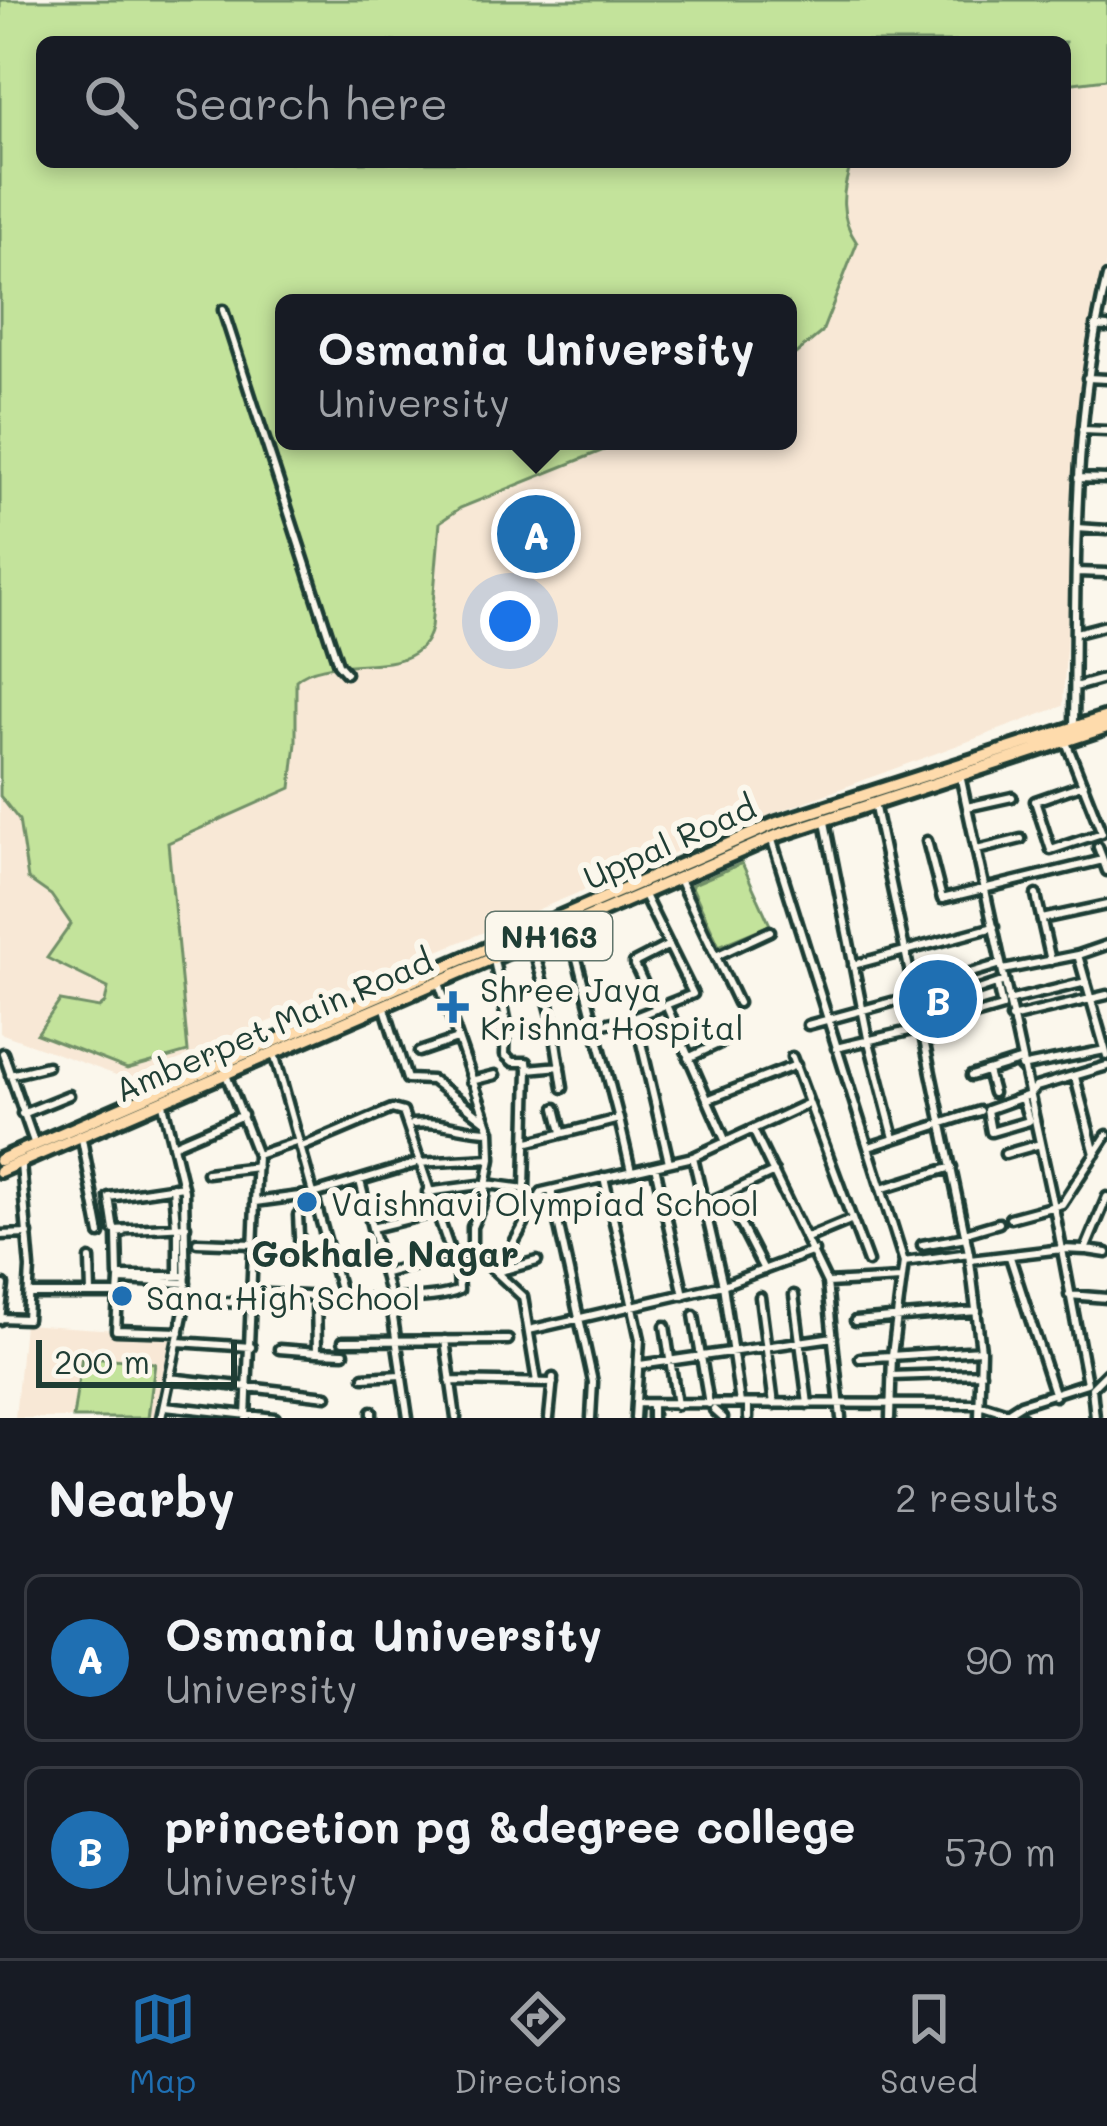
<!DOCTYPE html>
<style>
:root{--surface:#171b24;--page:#242831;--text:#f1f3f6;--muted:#9ea1a6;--line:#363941;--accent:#1f6fb2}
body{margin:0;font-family:Mali,sans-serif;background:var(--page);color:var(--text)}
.scale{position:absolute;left:36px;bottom:30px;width:201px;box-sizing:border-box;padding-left:12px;border:6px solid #1f3d34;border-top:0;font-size:33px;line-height:42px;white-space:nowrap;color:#1f3d34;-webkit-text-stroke:9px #fbf7ec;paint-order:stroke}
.you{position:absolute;left:510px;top:621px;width:42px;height:42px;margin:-30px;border:9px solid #fff;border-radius:50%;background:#1a73e8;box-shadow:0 0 0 18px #1a73e833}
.badge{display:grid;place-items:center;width:78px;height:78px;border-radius:50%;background:var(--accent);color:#fff;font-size:39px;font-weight:700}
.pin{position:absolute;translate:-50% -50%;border:6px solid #fff;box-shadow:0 3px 12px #0006}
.popup{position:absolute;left:275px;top:294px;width:522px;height:156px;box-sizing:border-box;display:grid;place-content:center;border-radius:18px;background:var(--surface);filter:drop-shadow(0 3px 9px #0005);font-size:39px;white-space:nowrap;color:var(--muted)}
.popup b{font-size:45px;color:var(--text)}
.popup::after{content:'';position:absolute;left:50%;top:100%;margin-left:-24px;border:24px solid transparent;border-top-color:var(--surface)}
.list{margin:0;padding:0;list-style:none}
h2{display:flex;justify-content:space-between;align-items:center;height:156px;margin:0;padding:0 48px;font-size:51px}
h2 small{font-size:39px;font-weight:400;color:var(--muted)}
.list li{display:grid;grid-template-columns:78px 1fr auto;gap:36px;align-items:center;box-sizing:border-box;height:168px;margin:0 24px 24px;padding:0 24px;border:3px solid var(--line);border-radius:18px}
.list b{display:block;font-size:45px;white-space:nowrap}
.list p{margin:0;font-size:39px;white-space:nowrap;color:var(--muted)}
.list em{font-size:39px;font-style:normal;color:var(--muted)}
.icon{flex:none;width:66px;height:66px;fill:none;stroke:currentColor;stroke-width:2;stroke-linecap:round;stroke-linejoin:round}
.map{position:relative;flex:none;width:1107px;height:1418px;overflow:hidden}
.search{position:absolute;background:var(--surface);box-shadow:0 6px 18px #0003;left:36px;right:36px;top:36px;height:132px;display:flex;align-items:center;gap:30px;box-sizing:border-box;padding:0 42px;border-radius:18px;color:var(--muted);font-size:45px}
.sheet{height:540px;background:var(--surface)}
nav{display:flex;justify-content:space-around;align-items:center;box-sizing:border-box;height:168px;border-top:3px solid var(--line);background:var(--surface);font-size:33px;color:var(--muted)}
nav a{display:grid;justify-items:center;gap:6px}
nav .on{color:var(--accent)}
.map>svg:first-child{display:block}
</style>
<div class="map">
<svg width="1107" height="1418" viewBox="0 0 1107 1418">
<rect width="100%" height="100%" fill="#fbf7ec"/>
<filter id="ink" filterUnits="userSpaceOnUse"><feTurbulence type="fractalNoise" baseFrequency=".00833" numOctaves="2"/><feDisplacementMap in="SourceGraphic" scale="24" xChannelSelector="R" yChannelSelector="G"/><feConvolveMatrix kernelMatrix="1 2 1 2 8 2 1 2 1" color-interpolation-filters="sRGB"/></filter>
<g filter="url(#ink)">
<path fill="#f8e8d6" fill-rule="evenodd" d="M0,0h1107v257l-28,145 -16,304 -347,129 -586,245 -130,-47zM42,42h1023v120h-1023zM284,303h504v138h-504z
M24,1324l153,10 -21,84h-141z"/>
<path fill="#c3e39b" stroke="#719068" stroke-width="3" d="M0,0h1107v79l-42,5v-42h-1023v120h810c-11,29 -13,55 5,81l-35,89 -34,28v-57h-504v138h342l-166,67 -20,14 -9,106c-13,57 -101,21 -135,52v63l-5,45 -123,55 20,209 -61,17 -90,-35 23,-33 39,7 6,-5 3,-15 -61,-30 24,-34 -20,-29 -23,-16 -9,-59 -19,-24z
M742,863l28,62 -51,21 -28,-61z
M82,1356l73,7 -7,55h-75z"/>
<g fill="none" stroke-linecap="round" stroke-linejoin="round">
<defs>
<path id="minor" d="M223,310l115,354 8,9
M1095,326l12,1
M1087,378l20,1
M1082,430l25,1
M1078,478l29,1
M1077,528l30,2
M1076,572l31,1
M1076,633l31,-8
M1075,687l32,-9
M1074,727c2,-150 -3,-303 33,-450
M1066,742l36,91 -51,17 -16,-49 49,-17
M960,775l94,432 33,176 -66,21 -11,7
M874,803l95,450 12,97 -2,68
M967,807l45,-10
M825,822l43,216 26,100
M771,837l133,425 -12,93 -2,63
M927,841l15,58 161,-39 4,11
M1098,847l5,13
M977,850l44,-11
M678,877l60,126
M1036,895l15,66
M1042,919l65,-14
M532,943l20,73 11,72
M1078,955l29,101
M716,956l54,-25
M494,960l12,59 -1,36 8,7h14l1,7
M853,965l141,-38
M1003,970l75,-15 29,-10
M439,983l51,148 1,28 -8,43 -11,25v23l51,47 14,85
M997,984l5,23 -38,11 -6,-21 47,-16
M913,990l88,-26
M1008,1001l78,-19
M384,1005l23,74 25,1 54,41
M666,1005l60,137
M656,1009l-22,-46 35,-18
M635,1017l34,145
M1011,1018l96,-23
M808,1025l106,-29
M595,1026l40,-9 58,-23 -50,-101
M923,1033l37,-9
M836,1048l86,-20
M419,1052l38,-13
M3,1053l32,92
M274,1053l68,244
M792,1057l76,205
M688,1058l43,-20
M1021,1067l84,-17
M987,1071l6,22
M225,1072l32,83 -11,263
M10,1075l37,-9
M971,1076l48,-15
M1075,1077l20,77
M471,1081l24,-6
M1022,1098l7,23 -38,11 -4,-22 42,-15 7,-8 71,-21
M707,1100l89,-35
M556,1108l6,24
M22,1114l47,-19
M619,1119l12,52
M413,1124c32,-4 48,7 77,7
M753,1130l74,153 14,135
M82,1139l18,95
M529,1142l90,-23 -50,-191
M175,1144l68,-29
M869,1147l111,-36
M1005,1154l35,-10
M257,1155l42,-14
M693,1157l30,128 17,118
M655,1166l29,129
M207,1173l50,-6
M604,1177l36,162 -5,79
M360,1181l30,117 18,120
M183,1186l-74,11 5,33 72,-4
M173,1187l3,38
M884,1188l68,-21
M551,1190l42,192 -2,36
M427,1192l60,-8 38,5 3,-120 32,-3
M726,1196l38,74
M255,1202l59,-8 103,-31 74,-4
M703,1205l71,-33
M298,1215l2,40
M1010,1218l52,-14 45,-69
M372,1228l61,-15
M178,1229v45
M123,1232l-6,1 1,43h68
M965,1233l34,-10
M0,1235l28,-1
M807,1238l41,-17
M197,1242l56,2
M922,1245l44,-8
M1087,1250l20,3
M253,1252l78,4
M1010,1257l45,139
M90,1259l1,35
M970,1260l92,-11 23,1 22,-53
M904,1262l65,-9
M500,1271l37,-10
M385,1273l87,-23
M497,1273l45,-81 151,-35 114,-53
M827,1283l74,-4
M253,1293c42,2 174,14 206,-3l-1,-16 -55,-162 -11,-3 -90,38
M29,1294h85
M794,1295l14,109
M1069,1295l38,3
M760,1297l14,107
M186,1301l67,2
M694,1315l15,89
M0,1318l27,1 3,-51 -9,-104
M0,1320l4,-35
M855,1321l122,-10
M665,1326l12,79
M529,1330l194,-45 91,-34
M180,1332l-64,-2 3,-50 67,3
M445,1340l11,78
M343,1341l165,-1
M178,1342l73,5
M279,1349l38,3 -1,-56
M317,1352l27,1
M860,1358l121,-8
M640,1365l193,-28
M891,1376l90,-3
M364,1377l37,-2
M169,1378l158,18
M450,1381l103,2
M637,1403l342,1 44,14
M652,1404v14
M748,1404v14
M165,1406l110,12
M714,1410l9,8
M372,1411v7
M161,1418l25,-117 -2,-110 -22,-91
M549,1418l4,-40
M1095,1418l-3,-30 15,-15"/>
<path id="trunk" d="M0,1160l777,-337 330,-106
M0,1171l778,-336 329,-108"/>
</defs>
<use href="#minor" stroke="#1f3d34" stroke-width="15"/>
<use href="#trunk" stroke="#1f3d34" stroke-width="20"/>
<use href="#minor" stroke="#fbf7ec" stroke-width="6"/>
<use href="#trunk" stroke="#fedbac" stroke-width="10"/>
</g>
</g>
<g fill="#1f6fb2" stroke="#fbf7ec" stroke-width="4.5">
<path d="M447 989h12v12h12v12h-12v12h-12v-12h-12v-12h12z"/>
<circle cx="307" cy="1202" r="12"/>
<circle cx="122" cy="1296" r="12"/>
</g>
<g text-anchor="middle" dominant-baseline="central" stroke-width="12" stroke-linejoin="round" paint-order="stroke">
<rect fill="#fbf7ec" stroke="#61756b" stroke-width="3" x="486" y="912" width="126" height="48" rx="9"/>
<g font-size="30" font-weight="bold" fill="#1f3d34">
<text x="549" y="936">NH163</text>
</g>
<g font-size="33" fill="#1f3d34" stroke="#fbf7ec">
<text transform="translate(669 841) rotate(-24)">Uppal Road</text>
<text transform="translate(273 1024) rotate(-23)">Amberpet Main Road</text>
</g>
<g font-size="33" fill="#1f3d34" stroke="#fbf7ec" text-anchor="start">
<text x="480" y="988">Shree Jaya<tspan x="480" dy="38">Krishna Hospital</tspan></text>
<text x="331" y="1202">Vaishnavi Olympiad School</text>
<text x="146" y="1296">Sana High School</text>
</g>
<g font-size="36" font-weight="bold" fill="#1f3d34" stroke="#fbf7ec">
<text x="385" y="1252">Gokhale Nagar</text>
</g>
</g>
</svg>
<div class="scale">200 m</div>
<div class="you"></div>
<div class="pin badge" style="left:536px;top:534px">A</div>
<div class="popup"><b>Osmania University</b>University</div>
<div class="pin badge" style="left:938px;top:999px">B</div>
<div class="search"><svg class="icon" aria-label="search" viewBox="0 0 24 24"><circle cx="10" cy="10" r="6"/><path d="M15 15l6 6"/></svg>Search here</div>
</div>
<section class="sheet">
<h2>Nearby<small>2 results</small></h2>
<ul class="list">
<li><span class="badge">A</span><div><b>Osmania University</b><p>University</p></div><em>90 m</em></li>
<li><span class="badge">B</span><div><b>princetion pg &amp;degree college</b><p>University</p></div><em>570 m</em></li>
</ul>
</section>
<nav>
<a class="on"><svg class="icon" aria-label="map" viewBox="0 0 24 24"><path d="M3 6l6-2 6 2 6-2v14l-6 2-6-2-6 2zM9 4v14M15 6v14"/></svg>Map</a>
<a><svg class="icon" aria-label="directions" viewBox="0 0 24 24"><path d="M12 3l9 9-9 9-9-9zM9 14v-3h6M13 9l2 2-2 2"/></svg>Directions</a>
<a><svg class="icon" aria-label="saved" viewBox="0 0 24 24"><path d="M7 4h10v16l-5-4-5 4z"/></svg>Saved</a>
</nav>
